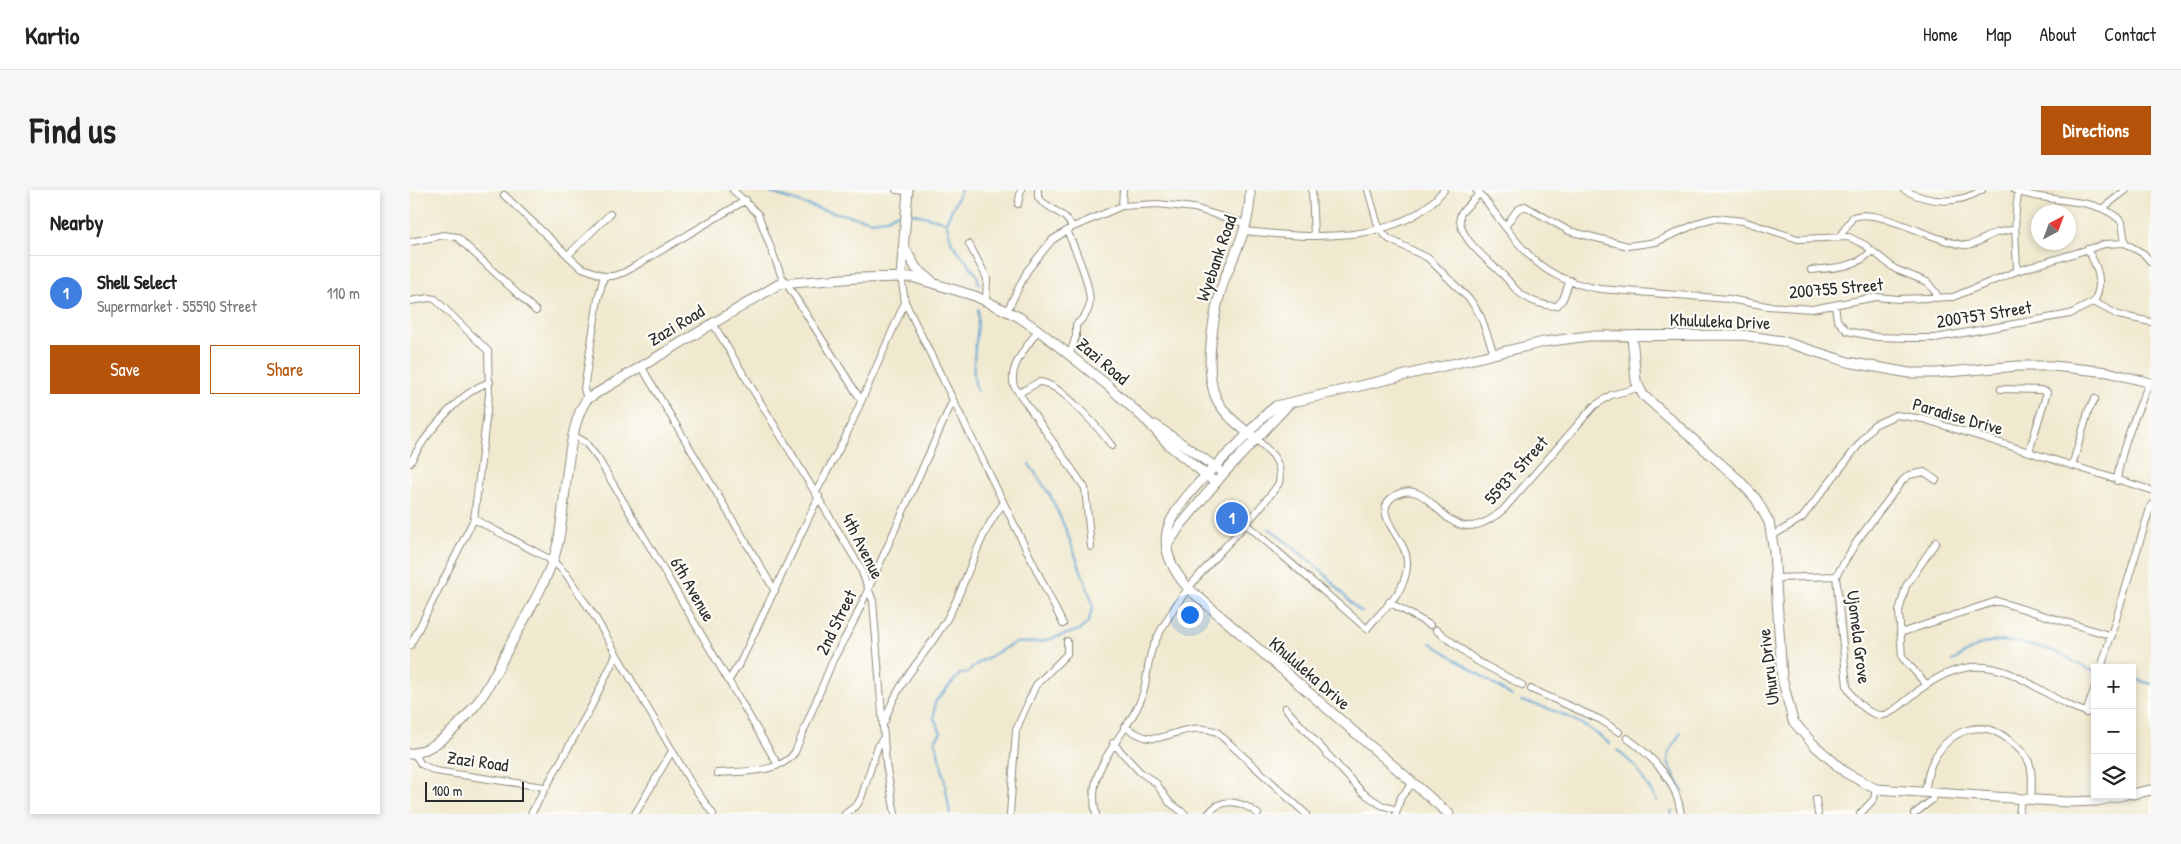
<!DOCTYPE html>
<meta charset="utf-8">
<style>
:root{--surface:#fff;--page:#f6f6f6;--text:#222;--muted:#767676;--line:#e0e0e0;--accent:#b45309}
body{margin:0;font-family:"Patrick Hand",sans-serif;background:var(--page);color:var(--text)}
.controls{position:absolute;right:15px;bottom:15px;display:grid;overflow:hidden;border-radius:0px;box-shadow:0 2px 8px #0003}
.controls button{width:45px;height:45px;display:grid;place-items:center;padding:0;border:0;border-bottom:1px solid var(--line);background:var(--surface);color:var(--text);font:25px sans-serif}
.compass{position:absolute;left:1621px;top:15px;width:45px;height:45px;border-radius:50%;background:var(--surface);box-shadow:0 2px 8px #0003;rotate:41deg}
.scale{position:absolute;left:15px;bottom:12px;width:99px;box-sizing:border-box;padding-left:5px;border:2px solid #2b2b2b;border-top:0;font-size:14px;line-height:18px;white-space:nowrap;color:#2b2b2b;-webkit-text-stroke:4px #fdfcf7;paint-order:stroke}
.you{position:absolute;left:779px;top:424px;width:18px;height:18px;margin:-12px;border:4px solid #fff;border-radius:50%;background:#1a73e8;box-shadow:0 0 0 8px #1a73e833}
.badge{display:grid;place-items:center;width:32px;height:32px;border-radius:50%;background:var(--accent);color:#fff;font-size:16px;font-weight:700}
.pin{position:absolute;translate:-50% -50%;border:2px solid #fff;box-shadow:0 1px 5px #0006}
.list{margin:0;padding:0;list-style:none}
h2{display:flex;justify-content:space-between;align-items:center;height:65px;margin:0;padding:0 20px;font-size:21px}
h2 small{font-size:16px;font-weight:400;color:var(--muted)}
.list li{display:grid;grid-template-columns:32px 1fr auto;gap:15px;align-items:center;box-sizing:border-box;height:75px;padding:0 20px;border-top:1px solid var(--line)}
.list b{display:block;font-size:19px;white-space:nowrap}
.list p{margin:0;font-size:16px;white-space:nowrap;color:var(--muted)}
.list em{font-size:16px;font-style:normal;color:var(--muted)}
.actions{display:flex;gap:10px;padding:15px 20px}
.actions a{flex:1;padding:11px 0;border:1px solid var(--accent);border-radius:0px;text-align:center;font-size:18px;color:var(--accent)}
.actions .main{background:var(--accent);color:#fff}
.icon{flex:none;width:28px;height:28px;fill:none;stroke:currentColor;stroke-width:2;stroke-linecap:round;stroke-linejoin:round}
.map{position:relative;flex:none;width:1741px;height:624px;overflow:hidden;border-radius:0px}
header{display:flex;align-items:center;gap:30px;box-sizing:border-box;height:70px;padding:0 25px;background:var(--surface);border-bottom:1px solid var(--line)}
header strong{font-size:24px}
nav{display:flex;gap:28px;margin-inline-start:auto;font-size:18px}
.intro{display:flex;align-items:center;justify-content:space-between;box-sizing:border-box;height:120px;padding:0 30px}
h1{margin:0;font-size:35px}
.button{padding:12px 22px;border-radius:0px;background:var(--accent);color:#fff;font-size:18px;font-weight:700}
main{display:flex;gap:30px;padding:0 30px}
aside{flex:1;background:var(--surface);border-radius:0px;box-shadow:0 2px 8px #0003}
.map>svg:first-child{display:block}
</style>
<header>
<strong>Kartio</strong>
<nav><a>Home</a><a>Map</a><a>About</a><a>Contact</a></nav>
</header>
<div class="intro"><h1>Find us</h1><a class="button">Directions</a></div>
<main>
<aside>
<h2>Nearby<small></small></h2>
<ul class="list">
<li><span class="badge" style="background:#3f7fe0">1</span><div><b>Shell Select</b><p>Supermarket · 55590 Street</p></div><em>110 m</em></li>
</ul>
<div class="actions"><a class="main">Save</a><a>Share</a></div>
</aside>
<div class="map">
<svg width="1741" height="624" viewBox="0 0 1741 624">
<rect width="100%" height="100%" fill="#fdfcf7"/>
<filter id="ink" filterUnits="userSpaceOnUse"><feTurbulence type="fractalNoise" baseFrequency=".02" numOctaves="2"/><feDisplacementMap in="SourceGraphic" scale="10" xChannelSelector="R" yChannelSelector="G"/><feConvolveMatrix kernelMatrix="1 2 1 2 8 2 1 2 1" color-interpolation-filters="sRGB"/></filter>
<filter id="wash" filterUnits="userSpaceOnUse"><feTurbulence type="fractalNoise" baseFrequency=".0096" numOctaves="4" result="noise"/><feDisplacementMap in="SourceGraphic" scale="20" xChannelSelector="R" yChannelSelector="G"/><feGaussianBlur stdDeviation="1.12" result="paint"/><feColorMatrix in="noise" values="0 0 0 0 0 0 0 0 0 0 0 0 0 0 0 0 0 1.4 0 .05"/><feComposite in="paint" operator="in"/></filter>
<g filter="url(#wash)">
<rect width="100%" height="100%" fill="#f0e9cf"/>
<g fill="none" stroke-linecap="round" stroke-linejoin="round">
<path stroke="#5ca1d1" stroke-width="2" d="M352,0l58,19 52,12 15,-2 11,-6
M551,0l-15,32 6,21 25,32 2,9
M502,23l34,9
M567,201c-9,-28 3,-54 1,-82
M859,338l53,43 32,35 8,6
M1021,453l81,53
M1542,471c10,-5 20,-13 31,-17 18,-8 62,3 80,11 12,6 17,12 31,16
M1722,488l19,6
M1111,511c33,7 63,21 89,43
M1271,542l-12,20 -1,10 15,30
M1207,560l18,16 22,35
M540,624l-6,-37 -9,-37 6,-7 -7,-15 1,-16 25,-28 7,-1 11,-10 31,-17 5,-3 26,-1 40,-12 8,-8 5,-15 -2,-9 -25,-68 -16,-35 -21,-31
M1261,624l2,-4"/>
</g>
</g>
<g filter="url(#ink)">
<g fill="none" stroke-linecap="round" stroke-linejoin="round">
<defs>
<path id="street" d="M323,0l25,24 23,61 80,125
M486,0l11,1
M628,0v7l3,4 24,16 8,10
M902,0l2,46
M958,0l11,39 10,10 39,19 43,43 10,16 13,37
M1066,0c11,10 18,23 27,34 28,38 49,57 97,65l129,10 38,7 45,3 64,-12 22,2 55,-2 64,-26 88,-27 20,-1 19,11 7,8
M1494,0c26,13 53,15 78,0
M1605,0c34,15 81,4 107,32l3,21
M1070,3l-19,20c-8,23 31,50 44,64 6,6 11,15 19,19 9,6 22,10 33,10l6,-7 7,-19
M94,5l76,72 24,9
M608,14l3,-14
M712,16l1,-16
M1693,18l23,-18
M1095,37l12,-17 8,-4 44,25 59,15 28,-4 47,-21 12,-3 28,3 55,18 51,-2 16,8 30,24 32,13 9,11 2,5
M657,40c7,18 29,63 21,80 -2,6 -8,11 -12,15v11l-6,18
M835,41c63,7 154,15 199,-41
M1430,46l13,-19c26,-10 80,25 111,28 12,1 21,-9 32,-12 6,-2 13,-2 19,-4
M0,52l34,-7 13,2 79,74
M559,54l18,34 -1,24
M158,65l42,-41
M1401,80c20,-2 47,-2 60,-19
M1607,81c-1,-27 -4,-54 2,-81
M491,86l4,26 158,322
M0,111l19,-3 6,1 53,52 1,44 -15,124 -64,127
M1684,112l24,13 33,7
M1425,115l2,15 10,11 30,6 32,1h26l135,-24 24,-12c10,-20 4,-35 -7,-53
M597,121l20,-40 25,-31 21,-13 49,-21 36,-2 36,4 52,16
M302,132l148,245 13,34 13,163 9,50
M628,140c-10,16 -30,36 -24,56l71,102 6,59
M231,176l134,225
M1591,199l40,1 6,2 -18,60
M609,203l20,-11c21,0 61,48 73,64
M177,209l-3,-10 14,-90 6,-23h9l12,-4 121,-72
M163,245l12,7 14,18 179,305
M0,273c14,-27 50,-72 80,-81
M1662,276l17,-57 6,-10
M1707,291c4,-34 19,-66 32,-98
M406,302l29,-54 60,-136
M64,329l79,42 13,13 29,43 96,166 22,31
M836,334l121,105c12,-16 33,-32 38,-52 3,-9 3,-21 -2,-30 -7,-16 -34,-41 -3,-54 37,-14 45,66 103,17l91,-104 17,-11 27,-7
M1362,346l30,-18 72,-93 22,-10 27,4 228,71
M1426,386l11,110c5,13 25,34 40,28 9,-4 17,-12 25,-18 15,-13 33,-24 53,-28 50,-10 84,38 130,46
M1366,388l60,-2 21,-35 46,-61 6,-5 15,-3 12,8
M979,412l41,23
M1026,440l41,31 45,24
M1490,443l97,-32 115,35
M1691,478l50,-163
M319,490l12,-19 78,-165
M1516,494l-24,-27 -3,-46 7,-25 30,-44
M1121,499l70,31 18,12
M875,518l77,84 19,13 16,5
M1676,523l9,-26
M475,531c12,-40 43,-68 63,-104 20,-36 29,-81 55,-113
M714,537c7,3 14,8 21,10 20,7 40,-17 72,-5l89,82
M1217,548c26,19 50,43 54,76
M703,553l27,29 16,11 13,19 16,12
M4,563l7,11 14,7 109,16
M307,583c24,-2 64,1 78,-21l38,-92 21,-39 99,-221
M1515,602c2,-11 3,-23 9,-33 17,-30 49,-42 76,-18 8,7 17,14 20,24 3,11 2,23 1,34
M1406,609l2,15
M121,624l60,-107 25,-52
M225,624l37,-63
M435,624l12,-9 4,-7 17,-52 6,-9
M600,624l6,-84 20,-45 31,-31v-13
M686,624c-11,-46 25,-72 43,-110 9,-18 7,-37 13,-55 3,-8 8,-17 12,-24 29,-54 81,-92 115,-142 4,-21 -8,-31 -23,-44
M798,624c14,-18 34,-13 50,0
M986,624l5,-17 12,-14
M1450,624l14,-15 2,-10
M1504,624l18,-14 3,-7
M1609,624l2,-15"/>
<path id="secondary" d="M840,0c1,33 -13,58 -25,88 -11,29 -22,91 -9,120 8,17 26,30 40,41
M494,57l12,21 16,13
M491,86l7,-86
M1222,146l4,45 7,14 95,84 18,20 13,23 5,29 8,127 11,43 20,23 33,29 30,16 192,13 29,-1 27,-6
M745,235l63,44
M758,354l12,-18 44,-53 65,-69
M0,564c25,-4 48,-27 63,-46 15,-17 24,-39 35,-59 17,-32 42,-71 50,-106 8,-37 8,-116 29,-144l192,-115 77,-6 56,-1 63,19 44,21 19,13 68,54 42,38 22,24 46,37
M1722,604l19,-4
M1039,624l-261,-226c-13,-15 -25,-35 -21,-56 4,-25 47,-65 66,-83 15,-14 24,-29 43,-43l268,-64 45,-6 153,-1 40,6 66,21 61,11h27l82,-7h35l55,6 43,11"/>
</defs>
<use href="#street" stroke="#8e8a7d" stroke-width="8"/>
<use href="#secondary" stroke="#8e8a7d" stroke-width="11"/>
<use href="#street" stroke="#fff" stroke-width="6"/>
<use href="#secondary" stroke="#fff" stroke-width="9"/>
</g>
</g>
<g text-anchor="middle" dominant-baseline="central" stroke-width="4.5" stroke-linejoin="round" paint-order="stroke">
<g font-size="18" fill="#2b2b2b" stroke="#fdfcf7">
<text transform="translate(806 68) rotate(-71)">Wyebank Road</text>
<text transform="translate(1426 98) rotate(-5)">200755 Street</text>
<text transform="translate(1574 124) rotate(-9)">200757 Street</text>
<text transform="translate(1310 131) rotate(2)">Khululeka Drive</text>
<text transform="translate(266 135) rotate(-31)">Zazi Road</text>
<text transform="translate(693 171) rotate(40)">Zazi Road</text>
<text transform="translate(1548 226) rotate(16)">Paradise Drive</text>
<text transform="translate(1106 280) rotate(-48)">55937 Street</text>
<text transform="translate(453 356) rotate(63)">4th Avenue</text>
<text transform="translate(283 399) rotate(60)">6th Avenue</text>
<text transform="translate(426 432) rotate(-64)">2nd Street</text>
<text transform="translate(1449 447) rotate(83)">Ujomela Grove</text>
<text transform="translate(1358 477) rotate(-97)">Uhuru Drive</text>
<text transform="translate(900 483) rotate(41)">Khululeka Drive</text>
<text transform="translate(68 571) rotate(8)">Zazi Road</text>
</g>
</g>
</svg>
<div class="controls">
<button>+</button>
<button>−</button>
<button><svg class="icon" aria-label="layers" viewBox="0 0 24 24"><path d="M12 4l9 5-9 5-9-5zM3 14l9 5 9-5"/></svg></button>
</div>
<svg class="compass" viewBox="-18 -18 36 36"><path d="M0-13l5 13h-10z" fill="#e53935"/><path d="M0 13l5-13h-10z" fill="#767676"/></svg>
<div class="scale">100 m</div>
<div class="you"></div>
<div class="pin badge" style="left:822px;top:328px;background:#3f7fe0">1</div>
</div>
</main>
